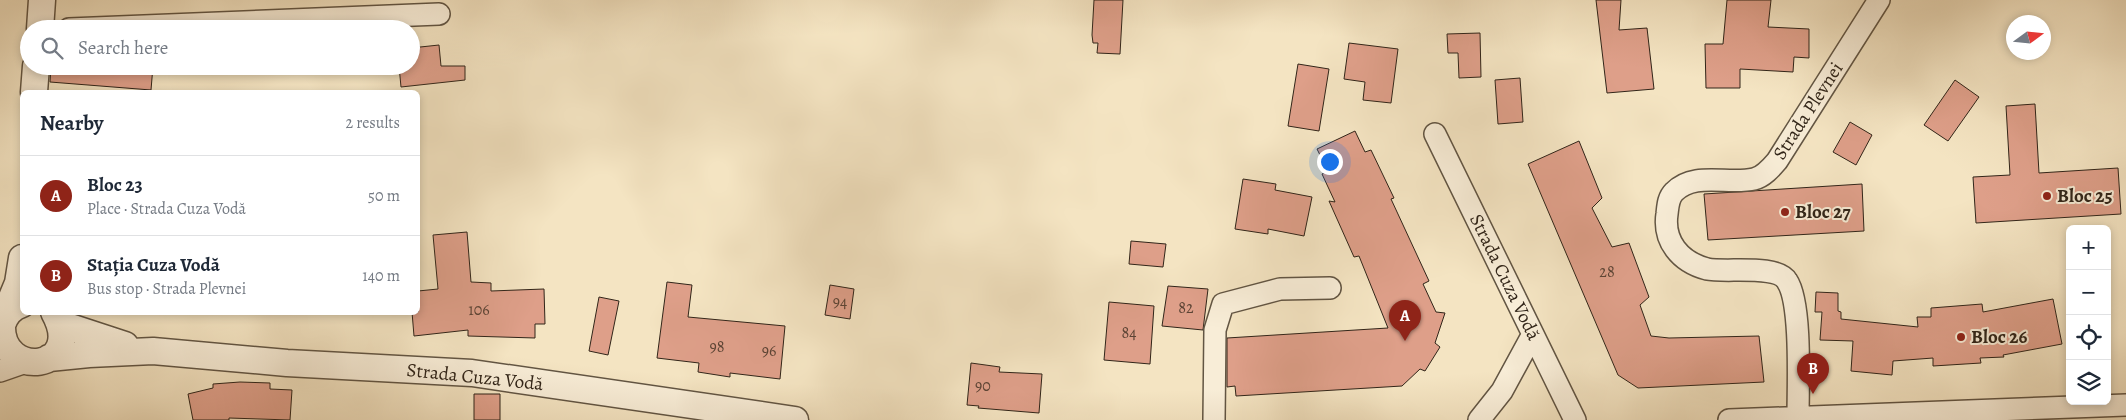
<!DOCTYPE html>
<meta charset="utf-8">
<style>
:root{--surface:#fff;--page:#f6f6f7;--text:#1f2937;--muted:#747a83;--line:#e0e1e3;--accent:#8f2418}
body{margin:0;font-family:Alegreya,serif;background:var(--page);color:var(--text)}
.controls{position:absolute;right:15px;bottom:15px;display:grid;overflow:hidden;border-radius:8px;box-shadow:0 2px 8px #0003}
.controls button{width:45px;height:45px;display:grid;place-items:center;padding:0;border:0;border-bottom:1px solid var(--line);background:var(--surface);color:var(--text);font:25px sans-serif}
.compass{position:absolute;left:2006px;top:15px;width:45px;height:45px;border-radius:50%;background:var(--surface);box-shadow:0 2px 8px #0003;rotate:75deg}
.you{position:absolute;left:1329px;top:161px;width:18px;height:18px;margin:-12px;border:4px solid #fff;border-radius:50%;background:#1a73e8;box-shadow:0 0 0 8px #1a73e833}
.badge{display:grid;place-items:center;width:32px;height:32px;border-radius:50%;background:var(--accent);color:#fff;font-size:16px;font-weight:700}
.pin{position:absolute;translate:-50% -41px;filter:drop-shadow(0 1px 2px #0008)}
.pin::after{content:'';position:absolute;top:26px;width:18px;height:15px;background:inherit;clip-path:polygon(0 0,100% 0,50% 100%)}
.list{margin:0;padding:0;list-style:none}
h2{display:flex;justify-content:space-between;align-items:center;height:65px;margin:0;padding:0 20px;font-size:21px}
h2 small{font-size:16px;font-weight:400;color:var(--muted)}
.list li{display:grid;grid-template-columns:32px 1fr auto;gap:15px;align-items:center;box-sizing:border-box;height:80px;padding:0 20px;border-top:1px solid var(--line)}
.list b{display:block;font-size:19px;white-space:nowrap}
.list p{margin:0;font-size:16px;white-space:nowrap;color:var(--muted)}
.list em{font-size:16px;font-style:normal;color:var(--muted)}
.icon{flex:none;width:28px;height:28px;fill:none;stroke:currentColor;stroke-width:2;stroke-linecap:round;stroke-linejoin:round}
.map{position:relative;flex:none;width:2126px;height:420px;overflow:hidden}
.search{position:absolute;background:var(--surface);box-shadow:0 2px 8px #0003;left:20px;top:20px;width:400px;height:55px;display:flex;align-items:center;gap:12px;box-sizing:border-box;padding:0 18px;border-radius:28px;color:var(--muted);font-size:19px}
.panel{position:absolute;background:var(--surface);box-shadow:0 2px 8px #0003;left:20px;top:90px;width:400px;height:225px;border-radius:8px}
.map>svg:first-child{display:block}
</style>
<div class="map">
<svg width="2126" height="420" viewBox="0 0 2126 420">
<rect width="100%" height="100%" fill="#f4e4c2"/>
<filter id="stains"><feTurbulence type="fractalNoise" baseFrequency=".004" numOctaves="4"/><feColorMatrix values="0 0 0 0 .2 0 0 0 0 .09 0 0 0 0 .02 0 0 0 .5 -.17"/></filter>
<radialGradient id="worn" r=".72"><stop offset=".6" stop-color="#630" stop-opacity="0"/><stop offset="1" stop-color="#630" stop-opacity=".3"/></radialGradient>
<path fill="#de9f89" stroke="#312519" d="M1094,0h29l-3,54 -23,-1 1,-10h-5l-1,-8z
M1596,0h25l-2,30 28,-2 7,61 -47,4z
M1727,0h44l-3,27 41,2v29l-15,-1 -1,15 -53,-3v19h-34l-1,-44h18z
M1480,33l1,44 -22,1 -1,-25h-10l-1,-19z
M1349,43l49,6 -7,54 -28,-3 2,-18 -21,-3z
M439,45l2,21h24v14l-64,7 -2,-21h12v-18z
M1298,64l31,5 -10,62 -31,-5z
M51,66h102l-2,24 -101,-8z
M1520,78l3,44 -25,2 -3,-44z
M1955,80l24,17 -31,44 -24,-16z
M2035,104l4,69 79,-5 3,46 -145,9 -3,-46 37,-2 -4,-69z
M1850,122l22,13 -16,30 -23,-13z
M1355,131l10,21 6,-2 23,48 -3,1 38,82 -6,3 13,28 9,1 -10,30 5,4 -15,24 -5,-2 -18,17 -166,10 -1,-10 -8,1v-49l161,-10 -29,-72 -5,1 -25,-56 6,1 -13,-28 6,-3 -11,-22z
M1579,141l23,57 -10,10 20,39 17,-4 20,54 -9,8 11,31 18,2 90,-2 5,46 -126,6 -20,-13 -90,-211z
M1243,179l33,5 -1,6 37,7 -8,39 -36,-7v5l-33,-5z
M1862,184l2,47 -156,9 -4,-46z
M467,232l4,50 20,1v8l53,-2 1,35h-10v14l-67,-2v-6l-54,6 -2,-24h6v-21l20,-2 -5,-54z
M1131,241l35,3 -3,23 -34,-3z
M667,282l25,3 -4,32 97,9 -5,53 -50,-6v4l-32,-5 1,-9 -42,-5z
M830,285l24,4 -4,30 -25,-4z
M1168,286l40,3 -5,41 -41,-4z
M1816,292l22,1v18l3,1v7l77,8 -1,-10h14v-9l51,-4 1,8 70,-13 9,45 -59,11 1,2 -24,1 1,5 -48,3v-8l-40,3 -1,14 -41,-4 2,-30 -33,-1 2,-28h-7z
M599,297l20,4 -11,54 -19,-4z
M1109,302l45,4 -4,58 -46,-4z
M971,363l29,4 -1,5 43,2 -3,39 -61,-5 1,-2 -12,-1z
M240,382l30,1v6l22,1 -2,30 -61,-2v2h-36l-5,-26 25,-6v-4z
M474,394h26v26h-26z"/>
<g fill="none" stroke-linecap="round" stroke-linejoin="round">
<defs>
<path id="minor" d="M69,29l370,-15
M1435,134l140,286
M0,371l23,-8
M1798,416c0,-29 4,-113 -11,-135 -10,-17 -61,-8 -80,-12 -27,-7 -44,-28 -40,-55 1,-8 1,-16 7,-22 20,-21 54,-7 80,-13 9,-2 17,-11 23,-18l102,-161
M1214,420l1,-90 8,-26 57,-15 50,-1
M1479,420l23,-29 31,-57
M1729,420l397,-15"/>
<path id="tertiary" d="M40,29l2,-29
M34,92l2,-26
M22,304c-10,3 -17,11 -20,21 -2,55 85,47 52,-13
M3,319l15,-36 4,-25
M61,324l64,21
M49,358l40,-4 64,-3 134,12 185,10 323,47"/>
</defs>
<use href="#minor" stroke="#625543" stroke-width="24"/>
<use href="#tertiary" stroke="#625543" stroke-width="29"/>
<use href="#minor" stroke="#f8edd7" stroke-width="21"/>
<use href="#tertiary" stroke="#f8edd7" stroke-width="26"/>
</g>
<g fill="#8f2418" stroke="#f8edd7" stroke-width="2">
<circle cx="2047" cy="196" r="5"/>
<circle cx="1785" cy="212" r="5"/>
<circle cx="1961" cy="337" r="5"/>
</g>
<g text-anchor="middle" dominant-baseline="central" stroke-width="4" stroke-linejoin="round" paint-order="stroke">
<g font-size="16" fill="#5c4435">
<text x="1607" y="272">28</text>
<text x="840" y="302">94</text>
<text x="1186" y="308">82</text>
<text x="479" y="310">106</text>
<text x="1129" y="333">84</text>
<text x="717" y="347">98</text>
<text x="769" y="351">96</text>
<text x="983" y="386">90</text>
</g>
<g font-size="19" fill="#312519" stroke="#f8edd7">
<text transform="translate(1808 111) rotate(-57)">Strada Plevnei</text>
<text transform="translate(1505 277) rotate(64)">Strada Cuza Vodă</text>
<text transform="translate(475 377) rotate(6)">Strada Cuza Vodă</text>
</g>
<g font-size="19" font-weight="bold" fill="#312519" stroke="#f8edd7" text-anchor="start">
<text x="2057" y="196">Bloc 25</text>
<text x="1795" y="212">Bloc 27</text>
<text x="1971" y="337">Bloc 26</text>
</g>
</g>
<rect width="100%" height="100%" filter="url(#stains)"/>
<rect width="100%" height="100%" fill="url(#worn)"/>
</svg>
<div class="controls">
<button>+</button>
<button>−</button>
<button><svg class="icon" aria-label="locate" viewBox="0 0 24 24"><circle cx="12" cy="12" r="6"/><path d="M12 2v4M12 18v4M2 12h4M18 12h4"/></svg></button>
<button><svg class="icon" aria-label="layers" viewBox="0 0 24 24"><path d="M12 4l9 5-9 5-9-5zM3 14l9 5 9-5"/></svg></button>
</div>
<svg class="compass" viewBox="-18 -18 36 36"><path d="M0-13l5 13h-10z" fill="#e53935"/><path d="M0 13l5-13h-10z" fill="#747a83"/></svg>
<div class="you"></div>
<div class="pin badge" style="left:1405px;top:341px">A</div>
<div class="pin badge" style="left:1813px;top:394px">B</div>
<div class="search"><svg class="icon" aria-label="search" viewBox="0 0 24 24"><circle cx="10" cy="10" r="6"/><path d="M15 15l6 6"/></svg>Search here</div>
<section class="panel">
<h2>Nearby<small>2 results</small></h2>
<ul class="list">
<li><span class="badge">A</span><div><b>Bloc 23</b><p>Place · Strada Cuza Vodă</p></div><em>50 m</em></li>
<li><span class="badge">B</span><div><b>Stația Cuza Vodă</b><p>Bus stop · Strada Plevnei</p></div><em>140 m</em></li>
</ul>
</section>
</div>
